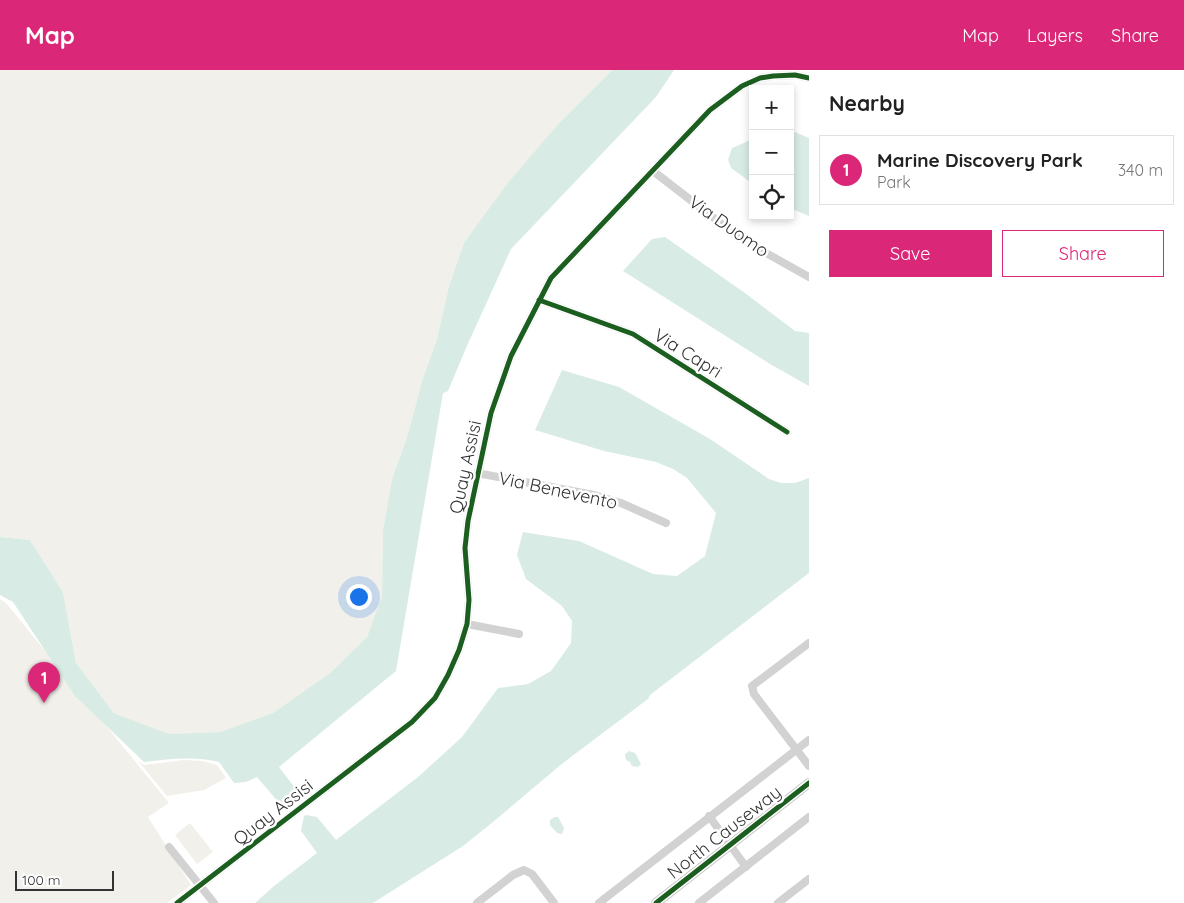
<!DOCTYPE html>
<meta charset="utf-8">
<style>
:root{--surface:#fff;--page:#f6f6f6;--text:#222;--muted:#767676;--line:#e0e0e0;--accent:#db2777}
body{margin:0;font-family:Quicksand,sans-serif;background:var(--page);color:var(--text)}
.controls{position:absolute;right:15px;top:15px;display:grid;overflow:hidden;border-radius:0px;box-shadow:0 2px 8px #0003}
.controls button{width:45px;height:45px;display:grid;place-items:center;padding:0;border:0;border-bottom:1px solid var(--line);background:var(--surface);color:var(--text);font:25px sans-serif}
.scale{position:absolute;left:15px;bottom:12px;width:99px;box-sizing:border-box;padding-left:5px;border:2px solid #333;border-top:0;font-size:14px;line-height:18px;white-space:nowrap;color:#333;-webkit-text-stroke:4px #fff;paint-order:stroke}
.you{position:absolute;left:358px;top:526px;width:18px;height:18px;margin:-12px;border:4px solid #fff;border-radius:50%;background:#1a73e8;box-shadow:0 0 0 8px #1a73e833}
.badge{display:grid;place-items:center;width:32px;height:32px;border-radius:50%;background:var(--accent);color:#fff;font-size:16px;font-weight:700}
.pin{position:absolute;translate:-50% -41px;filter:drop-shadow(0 1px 2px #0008)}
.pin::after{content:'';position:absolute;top:26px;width:18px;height:15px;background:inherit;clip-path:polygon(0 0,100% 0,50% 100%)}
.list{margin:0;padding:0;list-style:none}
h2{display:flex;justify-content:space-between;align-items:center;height:65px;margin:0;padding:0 20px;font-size:21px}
h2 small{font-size:16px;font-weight:400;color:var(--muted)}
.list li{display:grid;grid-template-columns:32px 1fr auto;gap:15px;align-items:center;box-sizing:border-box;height:70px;margin:0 10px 10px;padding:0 10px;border:1px solid var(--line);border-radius:0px}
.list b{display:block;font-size:19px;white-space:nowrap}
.list p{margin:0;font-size:16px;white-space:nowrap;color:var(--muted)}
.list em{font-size:16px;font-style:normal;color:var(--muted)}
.actions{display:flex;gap:10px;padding:15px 20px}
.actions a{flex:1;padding:11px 0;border:1px solid var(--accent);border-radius:0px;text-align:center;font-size:18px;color:var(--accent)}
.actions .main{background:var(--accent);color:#fff}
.icon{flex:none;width:28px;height:28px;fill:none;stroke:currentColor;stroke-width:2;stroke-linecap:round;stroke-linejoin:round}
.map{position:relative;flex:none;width:809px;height:833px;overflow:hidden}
header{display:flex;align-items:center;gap:30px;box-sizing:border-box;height:70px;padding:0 25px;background:var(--accent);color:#fff}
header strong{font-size:24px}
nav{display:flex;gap:28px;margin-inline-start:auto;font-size:18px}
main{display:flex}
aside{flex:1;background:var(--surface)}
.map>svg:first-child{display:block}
</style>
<header>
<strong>Map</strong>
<nav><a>Map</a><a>Layers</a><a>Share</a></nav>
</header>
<main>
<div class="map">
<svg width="809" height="833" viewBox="0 0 809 833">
<rect width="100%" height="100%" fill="#fff"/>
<path fill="#f1f0ea" d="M0,0h612l-51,51 -97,122 -15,43 -12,53 -14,39 -16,59 -15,42 -9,51 -1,66 -15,41 -37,36 -57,40 -53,19 -51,2 -55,-21 -38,-50 -13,-71 -33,-52 -30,-3z
M0,529l6,4 163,200 -21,14 43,68 -24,18h-167z
M184,690l18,1 15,4 9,13 -22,12 -37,6 -29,-35 6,4z
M190,753l23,29 -16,12 -22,-29z"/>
<path fill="#d8ece5" d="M612,0h62l-18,27 -145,152 -45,99 -18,43 -5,2 -47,278 -117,96 17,22 -2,13 -15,1 -22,-26 -11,5 -12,1 -15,-21c-26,-6 -49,-3 -75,0l-69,-66 -62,-94 -13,-7v-58l30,3 33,52 13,71 38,50 55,21 51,-2 53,-19 57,-40 37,-36 15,-41 1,-66 9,-51 15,-42 16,-59 14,-39 12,-53 15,-43 43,-59 54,-63z
M790,60l19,8v78l-19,-8z
M753,69v45l-22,-16 -3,-8 4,-12z
M665,167l80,56 50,38 14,2v53l-39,-22 -147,-93 29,-32z
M562,300l57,17 91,52 59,40 12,4h14l14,-5v95l-159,122 -2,4 -85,64 -70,59 -30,24 -90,57h-118l19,-17 43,-33 -16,-22 3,-15 2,-1 11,2 19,23 82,-63 44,-40 36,-49 30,-4 23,-13 20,-28 1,-22 -10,-15 -36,-27 -9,-24 6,-23 56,9 74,33 24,2 28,-20 11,-43 -29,-35 -14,-9 -17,-7 -52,-11 -69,-21z
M629,681l6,2 6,11 -3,3 -6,-1 -2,-4 -4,-2 -1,-6z
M555,747h3l6,11 -2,6 -5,-1 -7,-8v-5z"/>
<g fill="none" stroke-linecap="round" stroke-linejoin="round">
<path stroke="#d2d2d2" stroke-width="8" d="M653,101l88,68 68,38
M539,230l94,34 154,98
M477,403l117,22 27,8 45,20
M467,554l52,10
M809,573l-57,43 2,8 55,72
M709,746l37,51
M169,777l45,56
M177,833l235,-181 23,-24 13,-23 11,-25 8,-26 2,-24 -4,-52 3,-27 23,-108 20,-57 40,-78 159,-168 32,-24 18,-8 13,-2 22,-1 14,3
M477,833l36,-28 11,-5 8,4 22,29
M599,833l210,-163
M699,833l110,-86
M778,833l31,-24"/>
<path stroke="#c8c8c8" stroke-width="10" d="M656,833l153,-120"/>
<defs>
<path id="cycleway" d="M539,230l94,34 154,98
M177,833l235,-181 23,-24 13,-23 11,-25 8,-26 2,-24 -4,-52 3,-27 23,-108 20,-57 40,-78 159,-168 32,-24 18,-8 13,-2 22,-1 14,3
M656,833l153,-120"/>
</defs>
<use href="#cycleway" stroke="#fff" stroke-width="8"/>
<use href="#cycleway" stroke="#1b5e20" stroke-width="5"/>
</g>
<g text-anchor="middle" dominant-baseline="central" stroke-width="5" stroke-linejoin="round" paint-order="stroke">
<g font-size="18" fill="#333" stroke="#fff">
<text transform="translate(729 156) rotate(35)">Via Duomo</text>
<text transform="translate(688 283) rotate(32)">Via Capri</text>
<text transform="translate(465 397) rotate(-78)">Quay Assisi</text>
<text transform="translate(558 420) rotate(12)">Via Benevento</text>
<text transform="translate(273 742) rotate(-38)">Quay Assisi</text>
<text transform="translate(724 762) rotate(-38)">North Causeway</text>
</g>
</g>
</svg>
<div class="controls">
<button>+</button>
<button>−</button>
<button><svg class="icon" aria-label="locate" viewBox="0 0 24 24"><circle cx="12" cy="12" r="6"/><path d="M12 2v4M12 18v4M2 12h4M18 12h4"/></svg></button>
</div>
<div class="scale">100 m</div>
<div class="you"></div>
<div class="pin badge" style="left:44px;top:633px">1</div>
</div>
<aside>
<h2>Nearby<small></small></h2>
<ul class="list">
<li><span class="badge">1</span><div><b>Marine Discovery Park</b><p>Park</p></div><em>340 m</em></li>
</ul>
<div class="actions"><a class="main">Save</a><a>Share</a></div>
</aside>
</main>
